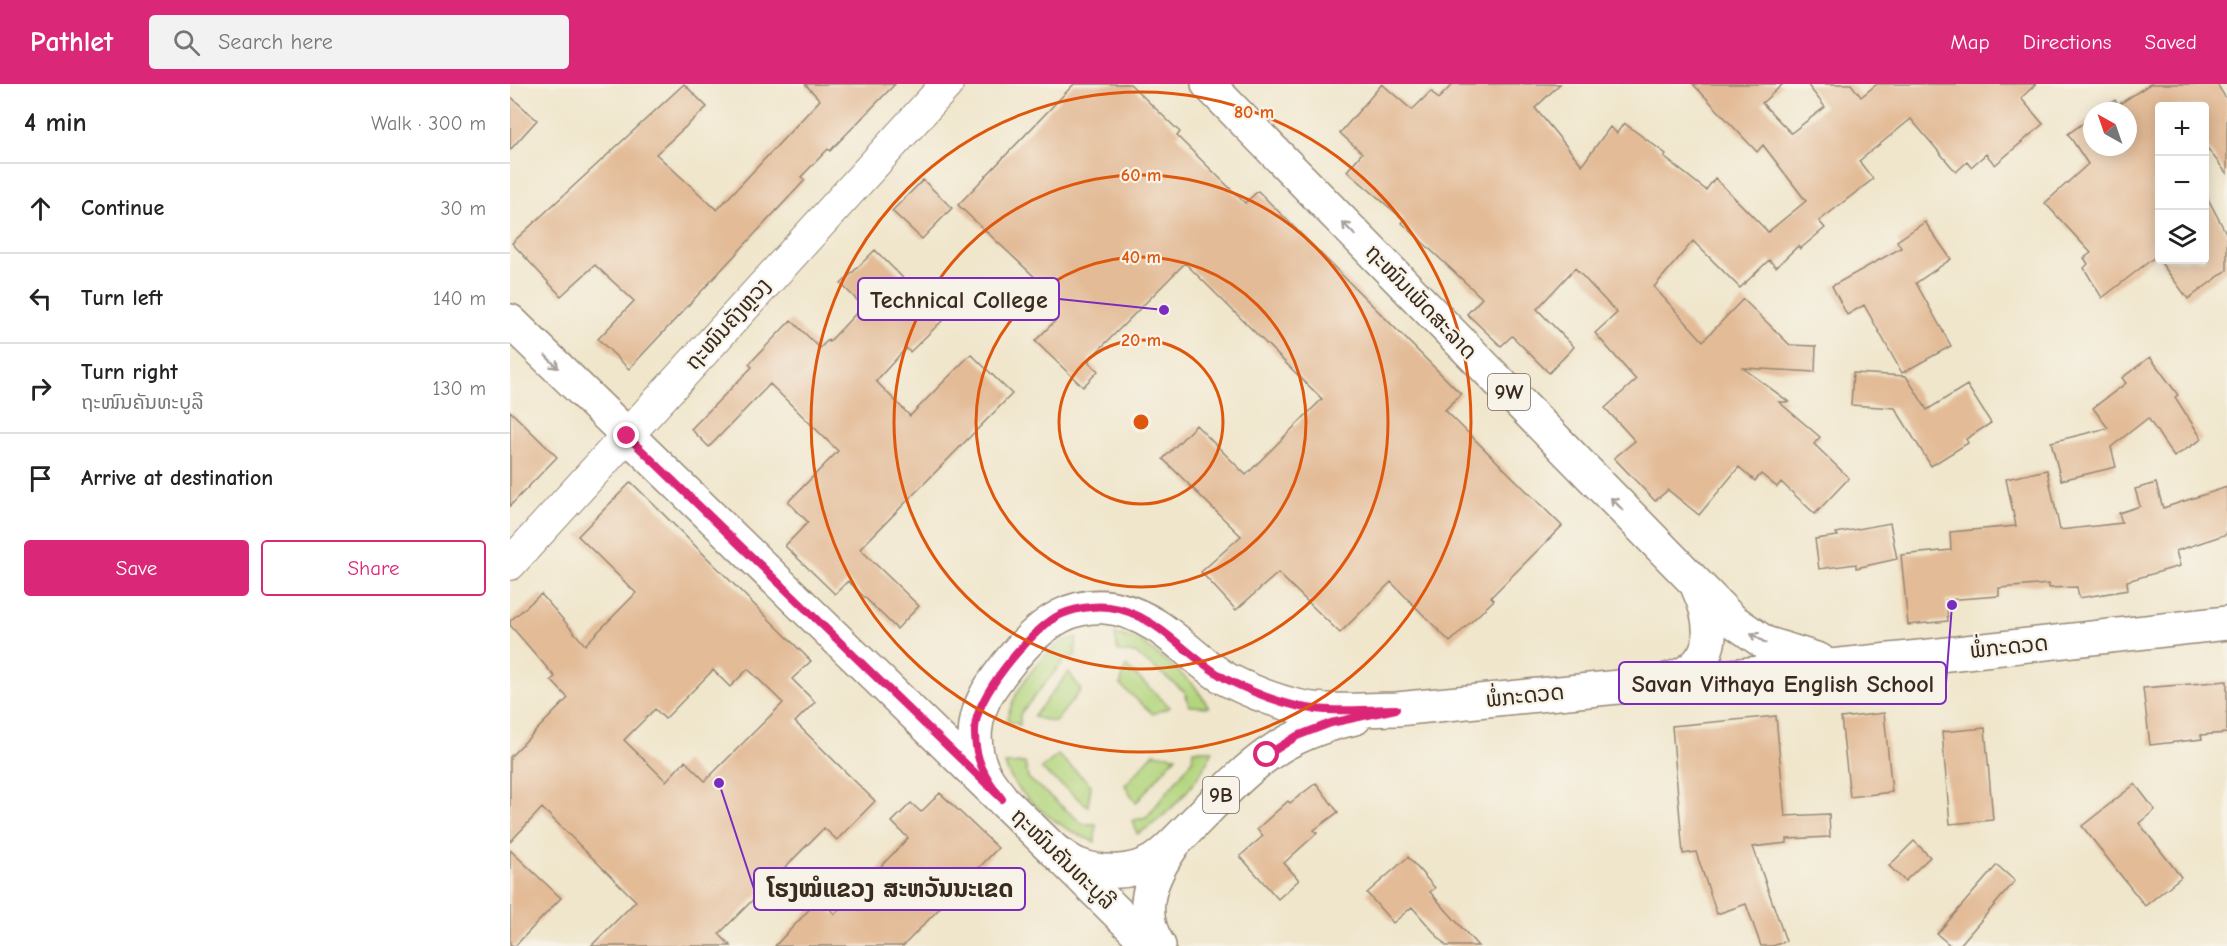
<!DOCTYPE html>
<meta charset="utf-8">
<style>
:root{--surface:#fff;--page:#f2f2f2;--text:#222;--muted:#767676;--line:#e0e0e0;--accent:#db2777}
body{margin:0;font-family:"Comic Neue","Noto Sans Lao",sans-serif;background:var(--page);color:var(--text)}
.controls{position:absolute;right:18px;top:18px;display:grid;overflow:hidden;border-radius:6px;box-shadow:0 3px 15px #0003}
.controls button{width:54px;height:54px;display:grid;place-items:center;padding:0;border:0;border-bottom:2px solid var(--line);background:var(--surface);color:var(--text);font:30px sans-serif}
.compass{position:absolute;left:1573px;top:18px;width:54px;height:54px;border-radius:50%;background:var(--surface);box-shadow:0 3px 15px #0003;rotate:320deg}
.stop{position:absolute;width:18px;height:18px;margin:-14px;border:4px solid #db2777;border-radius:50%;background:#fff}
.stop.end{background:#db2777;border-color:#fff;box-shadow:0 2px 6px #0008}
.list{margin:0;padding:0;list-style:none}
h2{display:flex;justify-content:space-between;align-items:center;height:78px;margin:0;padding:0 24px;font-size:26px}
h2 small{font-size:20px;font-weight:400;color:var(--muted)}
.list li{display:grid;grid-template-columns:39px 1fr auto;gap:18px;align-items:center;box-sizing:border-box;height:90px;padding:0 24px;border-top:2px solid var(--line)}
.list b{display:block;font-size:22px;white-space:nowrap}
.list p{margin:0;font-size:20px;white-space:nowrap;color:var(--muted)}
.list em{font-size:20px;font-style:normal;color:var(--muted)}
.actions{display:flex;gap:12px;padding:18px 24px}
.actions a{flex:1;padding:14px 0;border:2px solid var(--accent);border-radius:6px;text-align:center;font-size:21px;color:var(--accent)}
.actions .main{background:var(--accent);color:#fff}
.icon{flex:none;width:33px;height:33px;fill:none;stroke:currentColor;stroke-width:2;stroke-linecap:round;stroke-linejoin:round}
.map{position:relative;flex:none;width:1717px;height:862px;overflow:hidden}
header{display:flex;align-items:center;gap:36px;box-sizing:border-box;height:84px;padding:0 30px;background:var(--accent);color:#fff}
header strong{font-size:28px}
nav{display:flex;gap:33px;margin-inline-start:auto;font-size:21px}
.search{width:420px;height:54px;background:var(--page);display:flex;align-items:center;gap:15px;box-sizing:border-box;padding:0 21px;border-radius:6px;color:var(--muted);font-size:22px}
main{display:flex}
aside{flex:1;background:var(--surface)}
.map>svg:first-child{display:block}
</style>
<header>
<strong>Pathlet</strong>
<div class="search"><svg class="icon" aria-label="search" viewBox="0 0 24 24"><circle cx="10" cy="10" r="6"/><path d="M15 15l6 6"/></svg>Search here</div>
<nav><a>Map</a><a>Directions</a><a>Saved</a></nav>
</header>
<main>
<aside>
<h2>4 min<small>Walk · 300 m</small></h2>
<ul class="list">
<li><svg class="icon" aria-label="ahead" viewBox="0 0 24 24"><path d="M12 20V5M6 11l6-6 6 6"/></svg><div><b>Continue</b></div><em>30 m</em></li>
<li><svg class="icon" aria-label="left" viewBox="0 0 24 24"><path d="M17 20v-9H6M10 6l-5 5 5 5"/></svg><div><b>Turn left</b></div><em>140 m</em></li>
<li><svg class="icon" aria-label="right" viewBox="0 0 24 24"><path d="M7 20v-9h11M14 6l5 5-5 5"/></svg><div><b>Turn right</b><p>ຖະໜົນຄັນທະບູລີ</p></div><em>130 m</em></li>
<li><svg class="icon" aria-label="arrive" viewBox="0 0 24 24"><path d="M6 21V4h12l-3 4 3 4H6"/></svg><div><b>Arrive at destination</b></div></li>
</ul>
<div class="actions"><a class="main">Save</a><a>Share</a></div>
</aside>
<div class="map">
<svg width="1717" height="862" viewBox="0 0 1717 862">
<rect width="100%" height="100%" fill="#f7f3e8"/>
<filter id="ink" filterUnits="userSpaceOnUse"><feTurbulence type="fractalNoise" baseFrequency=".0167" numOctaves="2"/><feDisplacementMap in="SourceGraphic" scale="12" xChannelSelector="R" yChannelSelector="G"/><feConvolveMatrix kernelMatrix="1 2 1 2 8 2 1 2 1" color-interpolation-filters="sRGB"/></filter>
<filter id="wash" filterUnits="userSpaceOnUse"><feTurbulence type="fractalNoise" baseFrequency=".008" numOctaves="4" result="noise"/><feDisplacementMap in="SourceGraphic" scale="24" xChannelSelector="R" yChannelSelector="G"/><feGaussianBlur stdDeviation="1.35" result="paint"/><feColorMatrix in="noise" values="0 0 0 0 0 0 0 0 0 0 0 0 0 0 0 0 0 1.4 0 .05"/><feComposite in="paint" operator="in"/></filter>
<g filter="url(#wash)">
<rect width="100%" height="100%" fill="#f0e6cc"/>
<path fill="#b3d57e" stroke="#77804e" stroke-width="1.5" d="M605,550l23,6 28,21 28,24 15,22 -20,-1 -4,-14 -50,-39 -17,-1z
M567,553l-2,19 -9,2 -46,56v11l-13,-4c5,-28 28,-59 52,-77 4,-4 12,-5 18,-7z
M616,582l44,41 -17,7 -33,-29z
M559,588l12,18 -26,32 -22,-5z
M683,666h20c-12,30 -47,69 -76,84l-4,-14 13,-2 46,-57z
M644,669l22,3 -40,47 -11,-18z
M548,671l33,30 -3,21 -47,-37z
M515,679l3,15 55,46h13l-1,18c-31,-11 -81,-46 -90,-78z"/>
<g id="blocks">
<path fill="#e3bb97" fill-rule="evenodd" d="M174,0l23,23 -51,47 61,56 103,-110 -15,-16h90l-65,67 -2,-2 -27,28 4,3 -176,189 -31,-30 36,-38 -39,-36 -34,31 -49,-53z
M564,0h56l50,48 -3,4 68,67 13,-12 203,203 -16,16 117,116 -71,71 3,3 -44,42 -59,-60 -51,51 -62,-60 -42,37 -35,-38 40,-36 -78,-77 33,-34 50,50 76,-76 -137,-136 -97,98 10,10 -15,16 -48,-46 20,-20 -11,-11 12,-13 -98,-92z
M872,0l30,26 19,-19 7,8 15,-15h107l-25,24 47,57 28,-38 7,6 7,-10 42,31 -2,3 42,33 9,-12 53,54 38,-31 -43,-56 -6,7 -64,-68h90l-21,19 29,30 34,-26 -18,-23h44l10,13 16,-13h159l-15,14 22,26 -48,41 -9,-11 -15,13 -4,-5 -11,10 -45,-53 -52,42 14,18 -54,42 6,7 -25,21 -2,-3 -22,21 -7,-7 -29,28 -47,-47 -39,46 49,54 40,-42 47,46 26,1 -1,26 -72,-4 46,34h-10l41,35 -6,7 35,34 -34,36 -34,-32 -4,5 -16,-13 -6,7 -16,-14 -40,48 -31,-25 -13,11 -41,-43 21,-17 -30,-33 31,-28 -41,-47 22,-20 -42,-45 -38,41 37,38 -25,26 -37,-37 -11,10 -34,-32 15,-16 -80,-75 2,-3 -57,-49 15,-18 -22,-20z
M1640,0h67l10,16v74l-22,-29v-39h-45v147l-58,45 -18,-30 4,-4 -4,-6 7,-5 -46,-50 43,-39 -20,-30 24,-17v30h36v-36h-28l15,-11 3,5z
M0,12l27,24 -27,30z
M413,96l29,28 -30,31 -30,-28z
M1695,109l22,42v35l-39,29 -29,-39h46z
M1415,138l26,37 -35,24 35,63 -49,27 -38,-68 -17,10 -15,-29 69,-38 -4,-7z
M365,166l69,69 -34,33 -4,-4 -30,33 34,35 61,-62 41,40 -152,155 59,57 -22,23 -49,-48 -13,13 -50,-48 23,-24 -20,-20 50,-51 -68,-67 -61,63 -18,-18 61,-62 -3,-3 42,-44 29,28 8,-8 1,2 34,-36 -22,-22z
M1640,273l28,38 -3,2 27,42 -28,18 -26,-39 -37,29 5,20 -55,13 -10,-38 57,-14 -15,-20 33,-25 -4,-5z
M1343,289l53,3 21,34 40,-25 24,38 -25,16 2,4 -37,23 -36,-58 -44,-3z
M0,327l47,46 -47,49z
M1537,386l13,60 62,-7 -3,-10 21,-7 -5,-17 21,-6 7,25 64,-21v47l-51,17 4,15 -53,15 1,9 -49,8 -2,-11 -28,1v-4l-50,4v8l-53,4 2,21 -40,4 -7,-70 50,-5 -1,-18 66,-6 -10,-47z
M121,398l180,179 -19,18 23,23 -20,20 80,79 -38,39 -13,-12 -105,106 12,12h-140l45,-45 -94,-93 -32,34v-85l58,-59 -17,-18 4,-3 -45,-52v-4l31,-27 44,51 51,-52 -58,-57zM238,585l35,34 -78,78 -20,-20 -19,20 -42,-41 31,-31 10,10 48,-49 17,17z
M1380,439l7,36 -41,9v-4l-37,5 -4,-30 23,-3 -2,-3z
M1717,597v52l-26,2 1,4 -52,6 -7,-57z
M1374,629l8,79 -42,5 -9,-79z
M1266,632l9,100 44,-2 1,23 -43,2v4l-34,4 33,94 -13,5h-12l-15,-42 -29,10 -21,-62 -13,2 -11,-128z
M1475,644l8,92 -43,4 -8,-92z
M806,699l22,29 -24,18 3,3 -33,30 15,17 -21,19 -38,-43 23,-20 -6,-7 31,-28 2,2z
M1625,700l20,26 -16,13 42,54 -36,29 -63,-80z
M430,709l58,55 -95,98h-128l44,-47 16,15 73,-76 -16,-16 19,-19 10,9z
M1404,757l16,16 -25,24 -16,-15z
M0,766l51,48 -46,48h-5z
M898,773l27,31 -5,4 48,54h-32l-34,-39 -19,16 -26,-30z
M1487,781l18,16 -56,65h-8l-14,-12z"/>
</g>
</g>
<g filter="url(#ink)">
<use href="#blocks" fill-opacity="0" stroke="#968875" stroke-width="1.5"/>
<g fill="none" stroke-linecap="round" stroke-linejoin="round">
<defs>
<path id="minor" d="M0,480l437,-480"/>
<path id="tertiary" d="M548,770l93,92
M649,862c-23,-35 -8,-69 14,-101"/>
<path id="primary" d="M698,0l524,536 33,23 54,17
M0,237l545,530c7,4 15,11 23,14 24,9 53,9 75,-4 14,-9 26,-23 37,-34 25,-25 49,-52 77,-72 26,-19 57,-30 88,-37
M1157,596c50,-13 49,-53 31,-92
M492,715c-5,-7 -12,-14 -16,-22 -17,-29 -13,-63 5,-90 41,-60 89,-108 164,-62 26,16 47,41 73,55 22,11 49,22 73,27 30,6 65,2 96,2l533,-53 297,-33"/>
</defs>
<use href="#minor" stroke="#968875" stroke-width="34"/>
<use href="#tertiary" stroke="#968875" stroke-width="36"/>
<use href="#primary" stroke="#968875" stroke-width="36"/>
<use href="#minor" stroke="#fff" stroke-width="32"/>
<use href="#tertiary" stroke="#fff" stroke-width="33"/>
<use href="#primary" stroke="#fff" stroke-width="33"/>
</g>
<defs><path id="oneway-shaft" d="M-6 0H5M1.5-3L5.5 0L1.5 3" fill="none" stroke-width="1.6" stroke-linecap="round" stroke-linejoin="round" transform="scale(1.5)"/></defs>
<g stroke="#a79f9a">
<use href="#oneway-shaft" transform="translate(839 145) rotate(-134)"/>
<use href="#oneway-shaft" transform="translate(42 278) rotate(45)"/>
<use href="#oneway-shaft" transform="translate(1107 420) rotate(-134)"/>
<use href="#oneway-shaft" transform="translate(1248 554) rotate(-146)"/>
</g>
</g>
<g fill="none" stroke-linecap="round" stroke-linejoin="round" filter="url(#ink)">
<path stroke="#db2777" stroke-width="8" d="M117,352l375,363c-17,-22 -28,-40 -27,-70 1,-33 53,-95 81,-112 14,-8 36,-12 53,-10 48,6 79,52 119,73 22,11 49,22 73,27 30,6 65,2 95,2l-65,14 -34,13 -30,19"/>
</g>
<g fill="none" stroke="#df570d" stroke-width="3">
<circle cx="631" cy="338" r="82"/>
<circle cx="631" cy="338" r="165"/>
<circle cx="631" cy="338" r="247"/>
<circle cx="631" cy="338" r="330"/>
</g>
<g text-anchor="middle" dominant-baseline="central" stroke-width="4.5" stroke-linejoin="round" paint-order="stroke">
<g fill="#f7f3e8" stroke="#73665b" stroke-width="1.5">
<rect x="978" y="290" width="42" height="36" rx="4.5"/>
<rect x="693" y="693" width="36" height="36" rx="4.5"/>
</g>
<g font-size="21" font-weight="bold" fill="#3b2a1e">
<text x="999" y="308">9W</text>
<text x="711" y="711">9B</text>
</g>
<g font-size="22" fill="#3b2a1e" stroke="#f7f3e8">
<text transform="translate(911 218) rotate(46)">ຖະໜົນເພັດສະລາດ</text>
<text transform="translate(218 240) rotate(-48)">ຖະໜົນຄັງຫຼວງ</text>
<text transform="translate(1499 563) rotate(-6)">ພໍ່ກະດວດ</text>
<text transform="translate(1015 612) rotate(-6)">ພໍ່ກະດວດ</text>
<text transform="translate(553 775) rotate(44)">ຖະໜົນຄັນທະບູລີ</text>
</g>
</g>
<circle cx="631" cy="338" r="9" fill="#df570d" stroke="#f7f3e8" stroke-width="3"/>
<g font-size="18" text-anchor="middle" font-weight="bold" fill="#df570d" stroke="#f7f3e8" stroke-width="4.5" stroke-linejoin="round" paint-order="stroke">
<text x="744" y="34">80 m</text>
<text x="631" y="97">60 m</text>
<text x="631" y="179">40 m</text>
<text x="631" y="262">20 m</text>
</g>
<path fill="none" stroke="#7b2cbf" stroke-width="2" d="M654 226L549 215M1442 521L1436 599M209 699L244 805"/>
<g fill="#7b2cbf" stroke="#f7f3e8" stroke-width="2">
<circle cx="654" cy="226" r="6"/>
<circle cx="1442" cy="521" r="6"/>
<circle cx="209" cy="699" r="6"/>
</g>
<g fill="#f7f3e8" stroke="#7b2cbf" stroke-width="2">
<rect x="348" y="194" width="201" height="42" rx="6"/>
<rect x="1109" y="578" width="327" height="42" rx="6"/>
<rect x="244" y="784" width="271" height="42" rx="6"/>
</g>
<g font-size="24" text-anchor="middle" font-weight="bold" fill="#3b2a1e">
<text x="449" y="224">Technical College</text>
<text x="1273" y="608">Savan Vithaya English School</text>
<text x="380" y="813">ໂຮງໝໍແຂວງ ສະຫວັນນະເຂດ</text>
</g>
</svg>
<div class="controls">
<button>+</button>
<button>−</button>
<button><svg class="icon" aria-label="layers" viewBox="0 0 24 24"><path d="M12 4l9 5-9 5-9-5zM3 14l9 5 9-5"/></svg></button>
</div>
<svg class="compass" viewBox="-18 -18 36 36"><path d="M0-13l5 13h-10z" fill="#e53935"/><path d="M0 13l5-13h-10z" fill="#767676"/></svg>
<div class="stop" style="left:757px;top:671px"></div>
<div class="stop end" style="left:117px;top:352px"></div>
</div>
</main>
